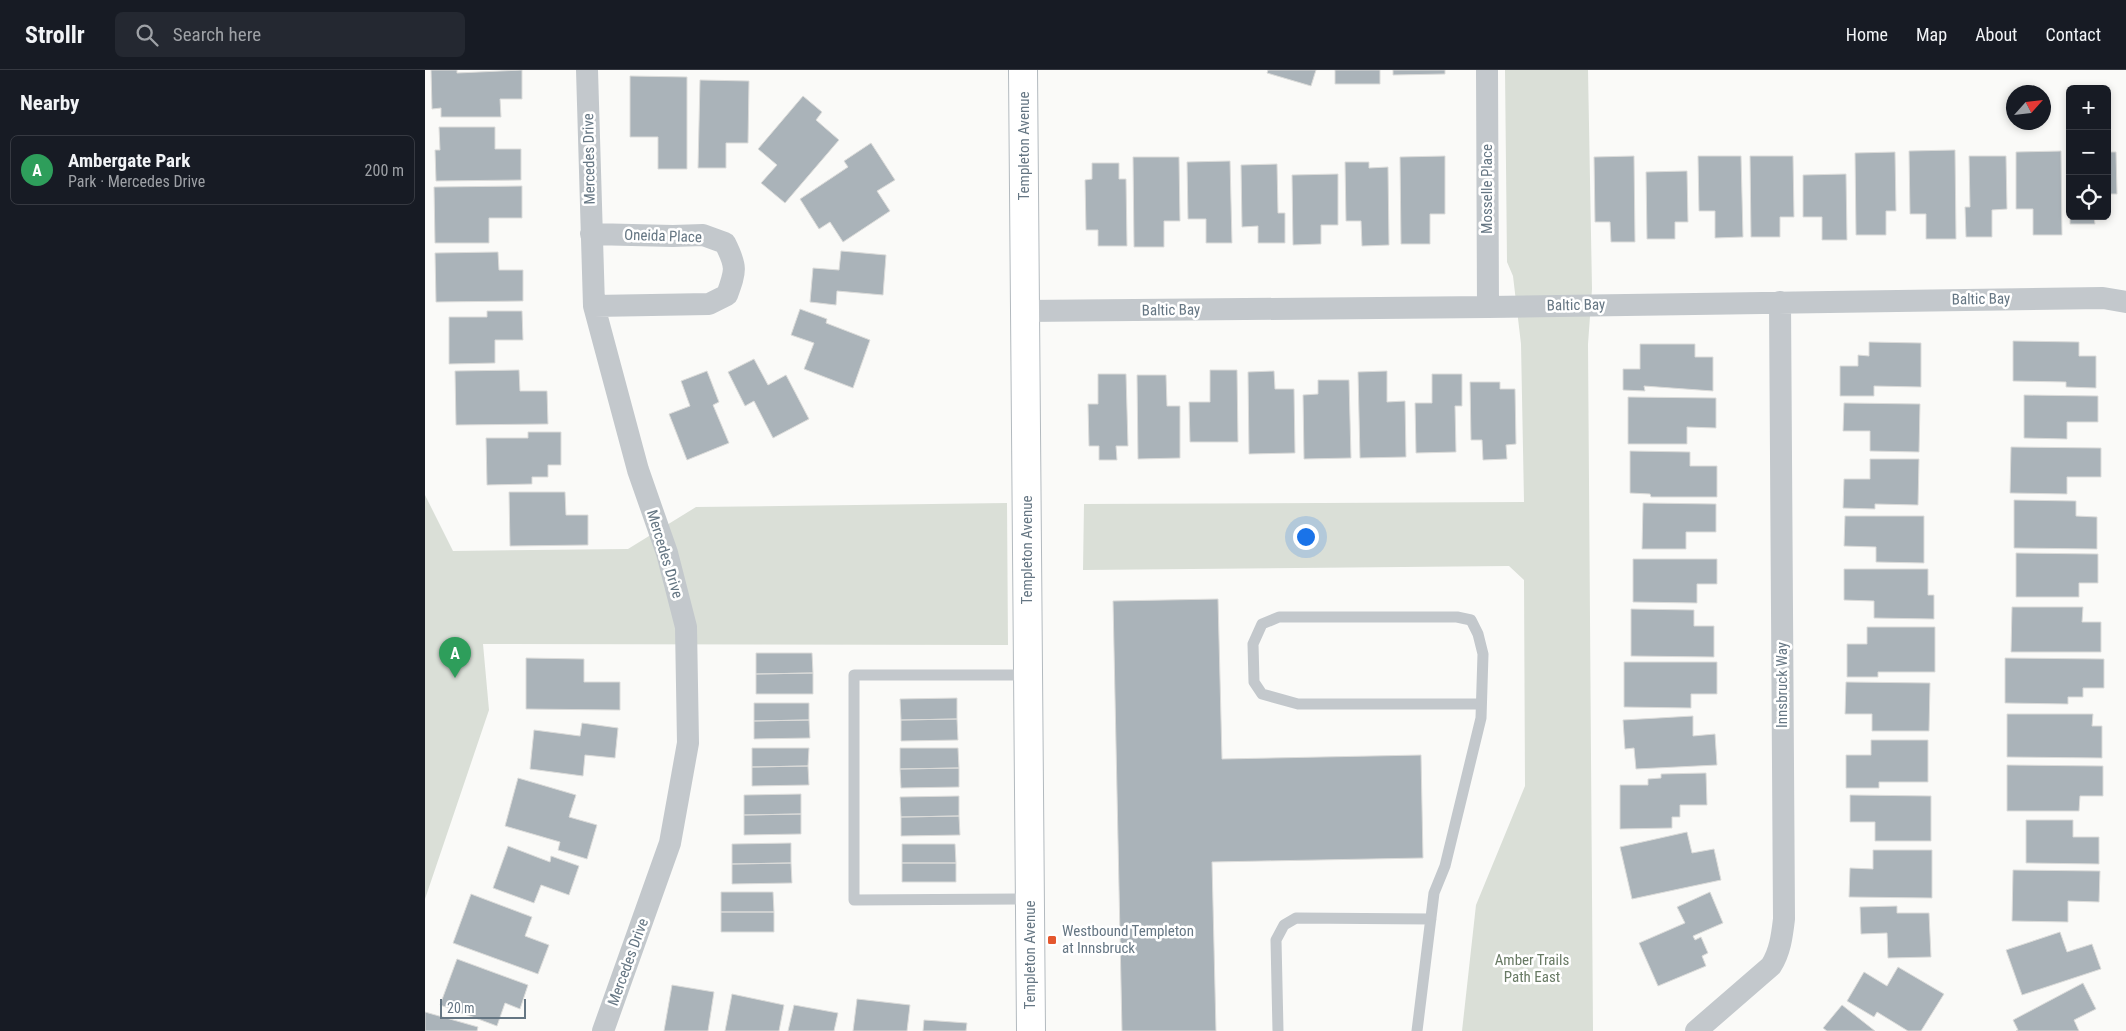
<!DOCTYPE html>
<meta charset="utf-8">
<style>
:root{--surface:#171b24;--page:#242831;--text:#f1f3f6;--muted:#9ea1a6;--line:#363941;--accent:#ea580c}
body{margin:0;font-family:"Roboto Condensed",sans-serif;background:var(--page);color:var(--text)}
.controls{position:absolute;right:15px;top:15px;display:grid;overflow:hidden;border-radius:8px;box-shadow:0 2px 8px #0003}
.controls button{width:45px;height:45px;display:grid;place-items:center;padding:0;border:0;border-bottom:1px solid var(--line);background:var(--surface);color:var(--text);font:25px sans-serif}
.compass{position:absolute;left:1581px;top:15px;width:45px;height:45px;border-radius:50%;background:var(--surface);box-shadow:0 2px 8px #0003;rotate:63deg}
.scale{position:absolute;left:15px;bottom:12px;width:86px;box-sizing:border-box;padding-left:5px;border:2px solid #657683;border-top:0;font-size:14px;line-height:18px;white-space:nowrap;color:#657683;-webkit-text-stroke:4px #fff;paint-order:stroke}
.you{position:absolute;left:880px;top:466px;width:18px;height:18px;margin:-12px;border:4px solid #fff;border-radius:50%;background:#1a73e8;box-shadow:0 0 0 8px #1a73e833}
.badge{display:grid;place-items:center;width:32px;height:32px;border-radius:50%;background:var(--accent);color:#fff;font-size:16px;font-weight:700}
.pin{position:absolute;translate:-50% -41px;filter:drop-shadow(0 1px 2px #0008)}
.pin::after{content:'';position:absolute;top:26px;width:18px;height:15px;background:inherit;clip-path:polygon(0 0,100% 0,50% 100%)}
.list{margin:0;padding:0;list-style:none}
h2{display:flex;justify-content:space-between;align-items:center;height:65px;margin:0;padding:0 20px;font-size:21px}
h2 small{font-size:16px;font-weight:400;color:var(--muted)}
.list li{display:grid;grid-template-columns:32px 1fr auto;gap:15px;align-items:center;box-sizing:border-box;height:70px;margin:0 10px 10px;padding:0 10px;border:1px solid var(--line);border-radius:8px}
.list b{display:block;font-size:19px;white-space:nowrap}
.list p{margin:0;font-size:16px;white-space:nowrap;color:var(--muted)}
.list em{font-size:16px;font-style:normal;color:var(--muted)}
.icon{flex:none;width:28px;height:28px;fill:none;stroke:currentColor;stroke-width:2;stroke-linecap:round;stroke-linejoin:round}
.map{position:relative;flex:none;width:1701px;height:961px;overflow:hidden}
header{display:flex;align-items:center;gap:30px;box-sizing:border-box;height:70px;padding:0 25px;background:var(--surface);border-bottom:1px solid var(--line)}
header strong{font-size:24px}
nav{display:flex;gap:28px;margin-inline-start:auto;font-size:18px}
.search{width:350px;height:45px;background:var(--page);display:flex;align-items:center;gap:12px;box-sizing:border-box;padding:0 18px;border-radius:8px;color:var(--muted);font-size:19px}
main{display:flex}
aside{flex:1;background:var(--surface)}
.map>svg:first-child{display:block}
</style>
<header>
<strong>Strollr</strong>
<div class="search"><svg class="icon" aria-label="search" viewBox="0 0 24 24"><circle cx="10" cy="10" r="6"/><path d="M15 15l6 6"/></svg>Search here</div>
<nav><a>Home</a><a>Map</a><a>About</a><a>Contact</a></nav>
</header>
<main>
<aside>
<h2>Nearby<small></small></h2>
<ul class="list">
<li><span class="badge" style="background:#2e9e5b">A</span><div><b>Ambergate Park</b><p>Park · Mercedes Drive</p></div><em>200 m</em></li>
</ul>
</aside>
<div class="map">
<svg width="1701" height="961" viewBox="0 0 1701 961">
<rect width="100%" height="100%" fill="#fafaf8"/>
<path fill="#dadfd7" d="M1080,0h83l4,219 -4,55 5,687h-131l14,-126 49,-119 -1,-206 -15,-14 -426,4 1,-66 440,-2 -3,-158 -8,-68 -6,-14z
M0,425l28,56 175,-2 68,-42 311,-4 1,142 -525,-1 6,66 -64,189z"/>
<path fill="#aab3b9" stroke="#dcdcda" d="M6,0h26v3l65,-3v29h-22l1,18h-60v-9l-9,1z
M843,0h48l-5,16 -44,-13z
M910,0h45v14h-45z
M968,0h52v4l-52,1z
M205,6l57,1v92h-29v-32h-28z
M275,10l49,1 -1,62h-22v25h-28z
M378,26l19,16 -6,8 23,20 -54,63 -24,-20 16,-18 -19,-16z
M14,57h56v22h26v31l-85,1 -1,-31h5z
M446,73l24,37 -18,11 13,20 -47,31 -13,-20 -11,7 -19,-30 48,-32 -4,-6z
M1530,80l1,89h-30v-25h-16l-1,-63z
M1636,81l1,84h-29v-26h-17v-57z
M1470,82l1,59h-10v24h-30l-1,-82z
M1682,82h9l1,42h-10z
M1020,86v58h-15v30h-29l-1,-87z
M1209,86l1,86h-24l-1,-20h-15l-1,-65z
M1273,86h43l2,81 -28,1v-27h-16z
M1325,86h43l1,61h-14v20h-29z
M1544,86h37l1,53 -15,1v27h-26l-1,-30h5z
M708,87h46l1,64h-16v26h-30z
M805,91l2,82h-26v-24h-18l-1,-57z
M920,92h24v6l19,-1 1,78 -27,1 -1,-25h-15z
M667,93h27v16h7l1,67h-29v-16h-12l-1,-50 7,-1z
M852,94l1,49h7v30h-27v-17l-16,1 -1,-62z
M1262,101l1,51h-13v17h-28l-1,-67z
M913,104v51h-17v19l-28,1 -1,-70z
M1421,104l1,66h-25v-23h-19v-42z
M97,116v32h-33v25h-54l-1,-56z
M1645,146h24l1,8h-25z
M416,181l45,4 -3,40 -46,-4 -1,14 -26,-3 3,-34 26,2z
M73,182l1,18h24v31l-87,1 -1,-49z
M375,239l27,10 -1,4 44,17 -17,48 -49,-19 10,-26 -23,-8z
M62,241h35l1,29h-28v23l-46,1v-47h38z
M1588,271l66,1v14h17v32l-30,-1v-5l-53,-1z
M1444,272l52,1v44l-47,-1v10h-34v-30h18v-11l11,1z
M1215,274h55v13h18v34l-69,-5 1,5 -22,-1v-21h17z
M329,289l14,26 18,-10 23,44 -36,19 -19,-37 -9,5 -17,-34z
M94,300l1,21h27l1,33 -92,1 -1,-54z
M785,300h27l1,72h-48l-1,-40h21z
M282,301l12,31 -6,3 16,38 -42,17 -18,-46 21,-8 -9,-25z
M849,301l1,18h19l1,64 -46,1 -1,-82z
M962,301v31l18,-1 1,56 -46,1 -2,-86z
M673,304h28l2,72h-12l1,14h-18v-14h-10l-1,-42h10z
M1007,304h30v32h-7l1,46 -40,1 -1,-50h17z
M712,305h29l1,31h13v52l-42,1z
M893,310h31l2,78 -47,1 -1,-64 15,-1z
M1045,312h30v7h15l1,55 -10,1 1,14 -24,1 -1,-20h-11z
M1599,325l74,1v26h-31v17l-43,-1z
M1203,327l88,1v30l-29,-1v17h-59z
M1419,333l76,1 -1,48 -49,-1v-20h-27z
M103,362h33v33h-13v12h-16v7l-45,1 -1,-47h42z
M1586,377l90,1v29h-34v17l-57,-1z
M1205,381l60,1v14h27v31h-66l-1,-3 -20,-1z
M1445,389h49l-1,46 -43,-1v5l-32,-1 1,-29h26z
M84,422h56l1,23h22v30l-78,1z
M1589,430l62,1v15l21,1v32l-83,-1z
M1218,433l73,1v28h-30v17h-44z
M1420,446h79v47l-48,-1v-15l-32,-1z
M1591,483l82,1v29h-19v14h-63z
M1208,489h84v25h-20v19l-64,-1z
M1419,499h84v26h6v24l-60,-1v-17l-30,-1z
M793,529l4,160 199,-4 2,103 -211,4 4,169h-94l-9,-430z
M1587,537h71l-1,15h19v30h-90z
M1206,539l63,1v16h20v31l-83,-1z
M1442,557h68v45h-57v5h-31v-33h20z
M331,583h56l1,20 -57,1z
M101,588l58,1v23h36v28l-94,-1z
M1580,588l99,1v29h-21v9h-15v7l-63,-1z
M1199,592h93v32h-26v14l-67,-1z
M388,603v21h-57v-20z
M1421,612l84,1 -1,48h-57v-17h-27z
M532,628v21l-56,1 -1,-21z
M329,633h55v17l-55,1z
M1582,644h86l-1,12h10v32l-95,-1z
M1268,646v20l22,-2 2,31 -81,4 -2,-21 -9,1 -2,-29z
M532,649l1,21 -57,1v-21z
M384,650l1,18 -56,1v-18z
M157,653l36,5 -3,30 -30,-3 -2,21 -53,-7 4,-39 46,6z
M1446,670h57v42h-49v6h-33v-33h25z
M327,678h57l-1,18 -56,1z
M475,678h58l1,20 -59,1z
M1582,695l96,1v30h-23l-1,15h-72z
M383,696l1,19 -57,1v-19z
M534,698v19l-58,1 -1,-19z
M1281,703l1,32h-27v12h-8v11l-52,1v-44h28v-6l13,-1v-4z
M93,708l58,17 -7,22 28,8 -10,34 -29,-9 2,-8 -55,-16z
M376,724v20l-57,1v-20z
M1425,725l81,1v45h-56v-19h-25z
M534,726v20l-58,1 -1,-20z
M376,744v20l-57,1v-20z
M534,746l1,19 -59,1v-19z
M1601,750h47v17h26v27l-73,-1z
M1262,762l5,21 22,-4 7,31 -89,19 -12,-52z
M366,773v20l-59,1v-20z
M477,774h53l1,19h-54z
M83,776l42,16 1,-6 28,10 -10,29 -28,-10 -7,18 -41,-15z
M1448,780h59v48l-83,-1 1,-29 23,1z
M366,793l1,20 -60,1v-20z
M477,793h54v19h-54z
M1588,800l87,1 -1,31 -31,-1v21l-56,-1z
M296,822h52l1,20h-53z
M1285,822l13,31 -30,13 2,4 6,-3 7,16 -6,3 4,10 -48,20 -19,-43 46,-20 -8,-16z
M46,824l61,23 -7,19 24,9 -11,29 -85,-31z
M1472,836v7h32l2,44 -43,1 -1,-25 -26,1 -1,-27z
M296,842h53v20h-53z
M1635,862l7,20 25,-8 9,25 -79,26 -16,-45z
M32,889l71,26 -8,24 -15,-6 -8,23 -57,-21z
M1473,897l46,27 -23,37h-13l-31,-19 -3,5 -27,-16 17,-29 23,14z
M1658,913l13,26 -22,11 5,11h-63l2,-1 -5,-10z
M247,915l42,7 -6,39h-44z
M307,924l52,11 -5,26h-54z
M432,929l53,6 -3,26h-54z
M369,935l44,8 -4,18h-46z
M1417,935l33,26h-48l-4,-3z
M0,942l53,15 -1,4h-52z
M499,950l43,3 -1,8h-43z"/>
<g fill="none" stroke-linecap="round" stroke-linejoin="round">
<defs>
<path id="secondary" d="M598,0l8,961"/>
</defs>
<use href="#secondary" stroke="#b3babf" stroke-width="30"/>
<path stroke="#c3c8cc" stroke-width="11" d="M603,605h-174v225l176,-1
M853,961l-2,-91 8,-15 12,-7 135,1
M992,961l17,-138 11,-27 36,-148 2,-64 -5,-20 -7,-14 -14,-3h-178l-17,7 -9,20 1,38 8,12 36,10h183"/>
<path stroke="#c3c8cc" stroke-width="22" d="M162,0l7,236 44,164 29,83 19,74 2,116 -18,100 -67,188
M1062,0l1,237
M166,164l82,2 30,-1 22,8c12,24 11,27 2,52l-18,9 -115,2
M600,241l463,-4 615,-9 23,4
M1271,961l75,-65c9,-14 11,-30 13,-47l-4,-617"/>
<use href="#secondary" stroke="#fff" stroke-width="28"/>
</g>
<rect fill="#e4572e" stroke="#fff" stroke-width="2" x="622" y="865" width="10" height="10" rx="2.5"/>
<g text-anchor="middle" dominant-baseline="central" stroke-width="5" stroke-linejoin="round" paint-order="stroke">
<g font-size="15" fill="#657683" stroke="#fff">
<text transform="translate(599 76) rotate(-90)">Templeton Avenue</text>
<text transform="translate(164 89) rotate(-91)">Mercedes Drive</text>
<text transform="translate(1062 119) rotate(-90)">Mosselle Place</text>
<text transform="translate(238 166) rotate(2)">Oneida Place</text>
<text transform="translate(1556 229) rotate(-1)">Baltic Bay</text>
<text transform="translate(1151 235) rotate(-1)">Baltic Bay</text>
<text transform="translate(746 240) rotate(-1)">Baltic Bay</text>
<text transform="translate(602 480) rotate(-90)">Templeton Avenue</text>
<text transform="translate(240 484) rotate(73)">Mercedes Drive</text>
<text transform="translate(1357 615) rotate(-90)">Innsbruck Way</text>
<text transform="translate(605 885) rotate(-90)">Templeton Avenue</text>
<text transform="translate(203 892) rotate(-70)">Mercedes Drive</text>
</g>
<g font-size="15" fill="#657683" stroke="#fff" text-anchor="start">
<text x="637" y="861">Westbound Templeton<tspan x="637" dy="17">at Innsbruck</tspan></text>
</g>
<g font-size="15" fill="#687a64" stroke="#fff">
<text x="1107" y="890">Amber Trails<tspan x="1107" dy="17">Path East</tspan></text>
</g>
</g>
</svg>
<div class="controls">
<button>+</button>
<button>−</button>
<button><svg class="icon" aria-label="locate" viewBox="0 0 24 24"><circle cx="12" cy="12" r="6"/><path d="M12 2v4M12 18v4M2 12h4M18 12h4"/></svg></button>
</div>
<svg class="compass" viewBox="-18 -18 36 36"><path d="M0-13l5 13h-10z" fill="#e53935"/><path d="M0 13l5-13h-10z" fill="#9ea1a6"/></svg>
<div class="scale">20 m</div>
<div class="you"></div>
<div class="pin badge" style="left:30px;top:608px;background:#2e9e5b">A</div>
</div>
</main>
